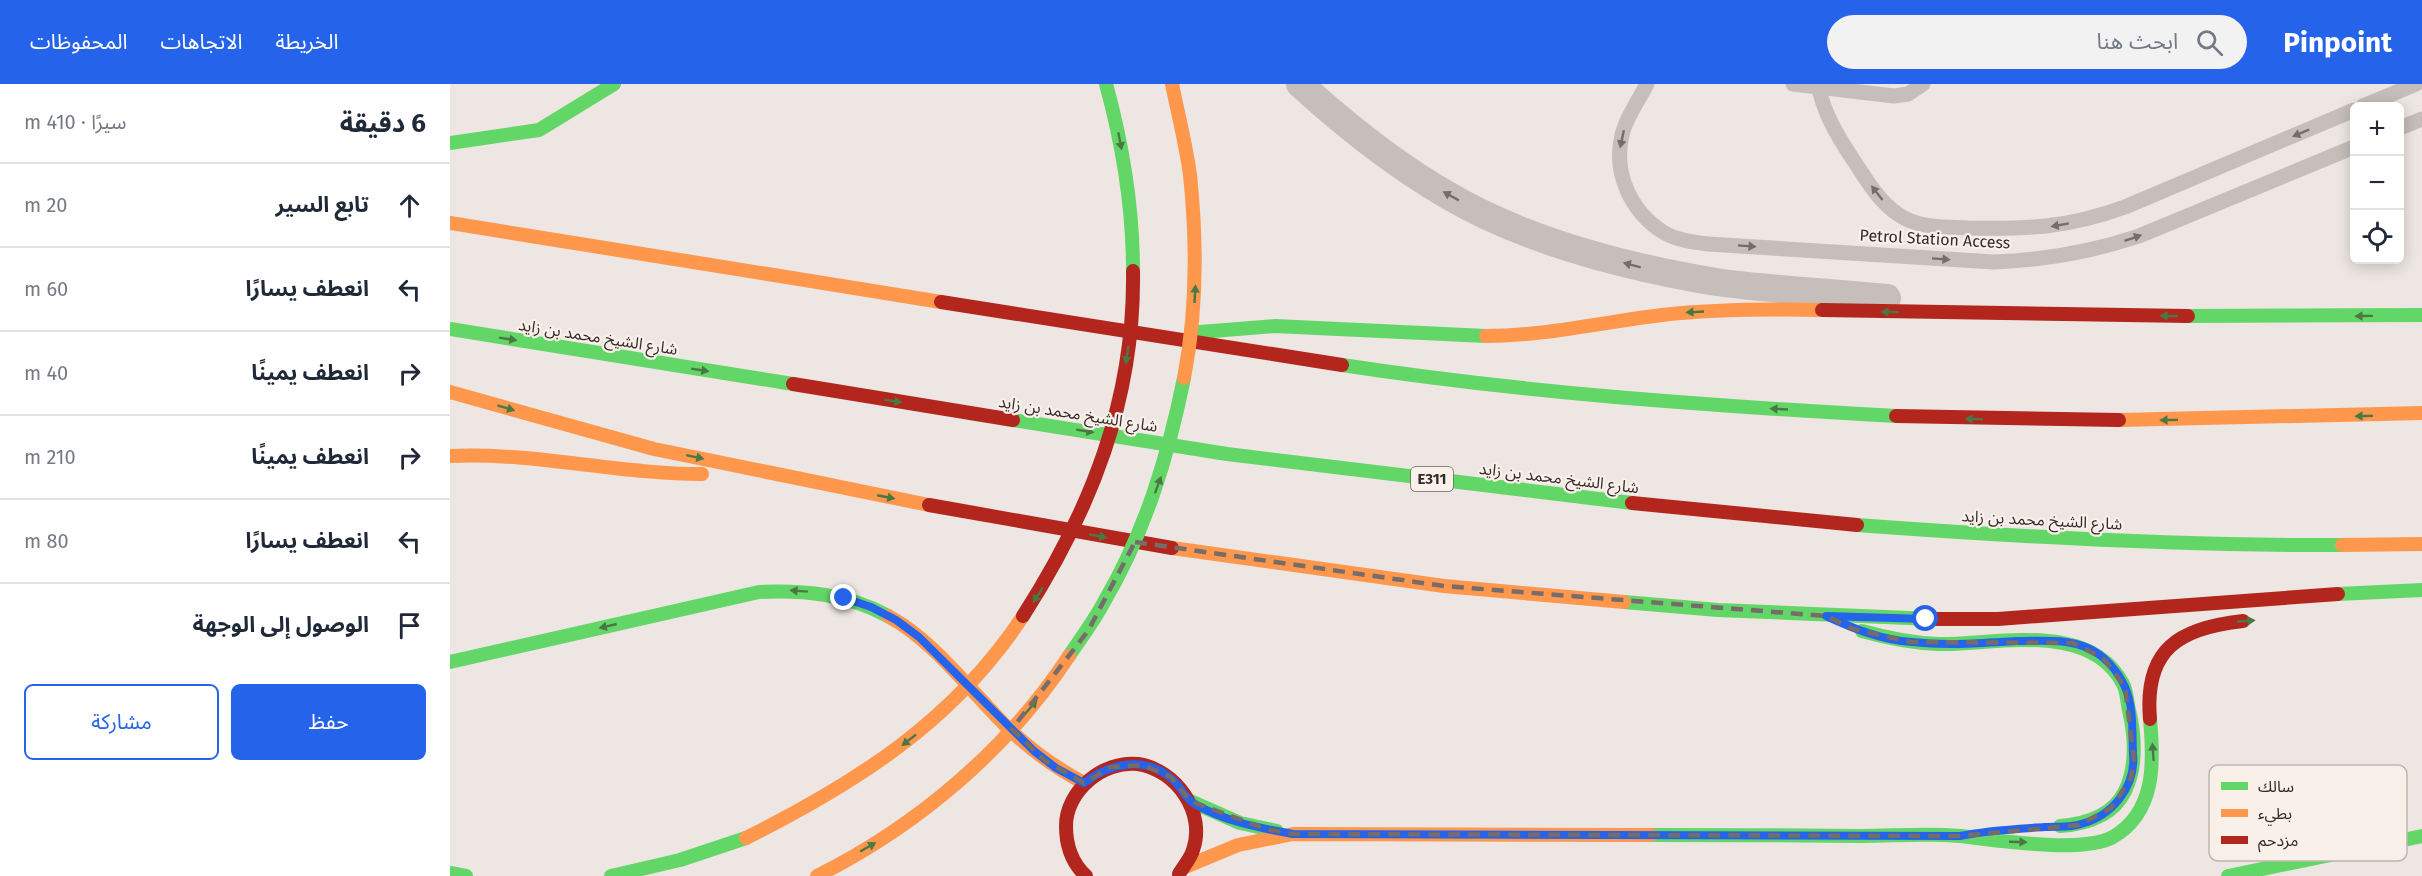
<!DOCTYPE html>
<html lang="ar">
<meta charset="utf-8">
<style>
:root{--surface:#fff;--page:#f2f2f3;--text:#1f2937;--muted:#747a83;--line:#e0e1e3;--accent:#2563eb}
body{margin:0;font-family:"Fira Sans","Noto Sans Arabic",sans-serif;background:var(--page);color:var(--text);direction:rtl}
.controls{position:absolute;right:18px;top:18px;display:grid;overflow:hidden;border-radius:9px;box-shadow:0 3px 15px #0003}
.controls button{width:54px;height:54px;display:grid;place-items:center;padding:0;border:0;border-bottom:2px solid var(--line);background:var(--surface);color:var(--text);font:30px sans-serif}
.stop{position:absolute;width:18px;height:18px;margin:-14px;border:4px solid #2563eb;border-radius:50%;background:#fff}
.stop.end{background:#2563eb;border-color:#fff;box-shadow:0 2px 6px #0008}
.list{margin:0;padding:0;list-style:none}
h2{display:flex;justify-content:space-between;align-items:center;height:78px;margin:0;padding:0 24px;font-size:26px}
h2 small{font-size:20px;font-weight:400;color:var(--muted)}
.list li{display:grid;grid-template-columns:39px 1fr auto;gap:18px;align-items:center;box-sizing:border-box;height:84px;padding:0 24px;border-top:2px solid var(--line)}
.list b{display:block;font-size:22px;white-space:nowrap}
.list em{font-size:20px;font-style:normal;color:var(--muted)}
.actions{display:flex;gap:12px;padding:18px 24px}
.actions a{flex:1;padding:14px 0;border:2px solid var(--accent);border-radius:9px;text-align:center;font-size:21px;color:var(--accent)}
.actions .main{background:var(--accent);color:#fff}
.icon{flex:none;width:33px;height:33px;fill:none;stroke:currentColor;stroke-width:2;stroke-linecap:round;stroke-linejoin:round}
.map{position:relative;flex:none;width:1972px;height:792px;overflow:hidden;direction:ltr}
header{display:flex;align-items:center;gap:36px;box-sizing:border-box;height:84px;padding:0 30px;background:var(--accent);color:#fff}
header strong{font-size:28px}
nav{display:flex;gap:33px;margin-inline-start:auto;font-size:21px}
.search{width:420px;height:54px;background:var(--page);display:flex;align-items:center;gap:15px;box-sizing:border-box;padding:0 21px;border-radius:33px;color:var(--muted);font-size:22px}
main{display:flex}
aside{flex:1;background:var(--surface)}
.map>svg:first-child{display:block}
</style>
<header>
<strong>Pinpoint</strong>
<div class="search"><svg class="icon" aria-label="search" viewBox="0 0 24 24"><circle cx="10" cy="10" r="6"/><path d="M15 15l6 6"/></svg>ابحث هنا</div>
<nav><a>الخريطة</a><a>الاتجاهات</a><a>المحفوظات</a></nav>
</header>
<main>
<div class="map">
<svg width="1972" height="792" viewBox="0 0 1972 792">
<rect width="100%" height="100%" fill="#ede6e2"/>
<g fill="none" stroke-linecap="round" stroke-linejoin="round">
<path stroke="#c5bebb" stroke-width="15" d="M1197,0c-8,16 -21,33 -25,51 -9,37 8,76 41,97 13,8 29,10 45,12l286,18c51,-2 97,-10 145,-26l215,-89
M1343,0l101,12 14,-2 15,-10
M1368,0c5,28 19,51 34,74 15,22 29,49 54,61 19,9 41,8 62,9 61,1 99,0 157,-21l229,-97
M1913,22l53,-22
M1950,44l22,-9"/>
<path stroke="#c5bebb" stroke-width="28" d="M850,0c46,42 95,81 149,112 79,46 177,71 267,86 56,8 114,10 171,16"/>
<path stroke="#63d668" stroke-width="14" d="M0,59l89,-13 75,-46
M1738,232l234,-1
M0,245l343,55
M750,248l75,-6 211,10
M892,281c184,28 369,41 554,51
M563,336l214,34 405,49
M1407,441c161,12 323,21 485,20
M1888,510l84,-4
M1174,518l94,8 214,9
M1412,547c25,7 50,12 76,13 58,1 152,-24 185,40 4,7 4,18 6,26 6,25 8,57 -4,81 -12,25 -39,33 -65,35
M0,578l309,-70c45,-2 89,2 129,24
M740,717l50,22 37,8
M1201,751c70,0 140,0 209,1 33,0 68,-3 100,0 37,4 122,18 153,1 43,-25 41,-75 37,-118
M0,789l16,3
M161,792l69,-16 66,-22
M1778,792l194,-40"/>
<path stroke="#ff974d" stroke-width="14" d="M0,139l491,79
M1036,252c59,0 117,-14 176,-21 54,-6 107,-6 160,-5
M0,308l204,57 275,56
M1669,336l303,-7
M0,372c85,-4 167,18 252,18
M1892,461l80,-1
M722,464l272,38 180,16
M438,532c48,26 82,75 121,113 23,22 47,39 75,54
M735,783l53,-22 55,-11 358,1"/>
<path stroke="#b3261e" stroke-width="14" d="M491,218l401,63
M1372,226l366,6
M343,300l220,36
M1446,332l223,4
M1182,419l225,22
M479,421l243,43
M1482,535h66l340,-25
M1700,635c-6,-70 29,-91 93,-98
M636,792c-14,-13 -20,-30 -20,-50 0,-35 37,-66 72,-62 39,6 68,49 55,86 -2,8 -10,17 -14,24"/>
<path stroke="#63d668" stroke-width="14" d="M656,0c17,62 27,123 27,187
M619,572c12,-18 25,-35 35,-54 41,-70 64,-145 80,-224"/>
<path stroke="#ff974d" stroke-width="14" d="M722,0c6,30 14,61 18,91 7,67 7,137 -6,203
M296,754c110,-55 208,-117 277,-222
M367,792c100,-50 190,-126 252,-220"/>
<path stroke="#b3261e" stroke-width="14" d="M573,532c68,-106 112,-217 110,-345"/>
</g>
<defs><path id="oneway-solid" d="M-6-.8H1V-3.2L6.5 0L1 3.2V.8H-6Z" transform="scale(1.5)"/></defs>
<g fill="#766d6b">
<use href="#oneway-solid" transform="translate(1851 49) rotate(157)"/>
<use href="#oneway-solid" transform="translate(1172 55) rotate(102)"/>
<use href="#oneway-solid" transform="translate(1427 109) rotate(-128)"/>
<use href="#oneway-solid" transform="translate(1001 112) rotate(-151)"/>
<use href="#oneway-solid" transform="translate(1610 141) rotate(170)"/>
<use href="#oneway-solid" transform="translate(1683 154) rotate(-19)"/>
<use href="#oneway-solid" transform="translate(1297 162) rotate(4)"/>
<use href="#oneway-solid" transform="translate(1491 175) rotate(4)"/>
<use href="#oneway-solid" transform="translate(1182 181) rotate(-165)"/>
</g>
<g fill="#4a7845">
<use href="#oneway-solid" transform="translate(670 57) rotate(79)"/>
<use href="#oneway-solid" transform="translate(745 210) rotate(-87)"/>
<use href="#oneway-solid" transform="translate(1245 228) rotate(177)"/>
<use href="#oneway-solid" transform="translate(1440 228) rotate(-179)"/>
<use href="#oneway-solid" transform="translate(1719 232) rotate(-179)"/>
<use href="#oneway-solid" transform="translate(1914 232) rotate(179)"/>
<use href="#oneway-solid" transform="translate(58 255) rotate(9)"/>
<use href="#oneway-solid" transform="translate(677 271) rotate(99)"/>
<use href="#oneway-solid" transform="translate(250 286) rotate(9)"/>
<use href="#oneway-solid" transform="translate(443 317) rotate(9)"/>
<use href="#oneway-solid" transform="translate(56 324) rotate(17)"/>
<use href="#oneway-solid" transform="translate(1329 325) rotate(-177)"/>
<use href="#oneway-solid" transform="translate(1914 332) rotate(179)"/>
<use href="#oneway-solid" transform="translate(1524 335) rotate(-178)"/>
<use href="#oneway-solid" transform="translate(1719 336) rotate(179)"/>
<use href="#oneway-solid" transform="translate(635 347) rotate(9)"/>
<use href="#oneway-solid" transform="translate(245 373) rotate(12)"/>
<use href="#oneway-solid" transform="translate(708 401) rotate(-70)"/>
<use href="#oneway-solid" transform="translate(436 413) rotate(11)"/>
<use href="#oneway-solid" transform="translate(648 452) rotate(10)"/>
<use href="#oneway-solid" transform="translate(349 507) rotate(-176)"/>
<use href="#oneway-solid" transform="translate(588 511) rotate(123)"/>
<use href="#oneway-solid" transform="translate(1796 537) rotate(-4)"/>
<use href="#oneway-solid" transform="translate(158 542) rotate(167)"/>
<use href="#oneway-solid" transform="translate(581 623) rotate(-49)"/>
<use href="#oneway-solid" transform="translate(459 656) rotate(142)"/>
<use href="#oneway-solid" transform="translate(1703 668) rotate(-94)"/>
<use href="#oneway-solid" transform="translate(1568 758) rotate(2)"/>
<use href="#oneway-solid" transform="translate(418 763) rotate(-30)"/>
</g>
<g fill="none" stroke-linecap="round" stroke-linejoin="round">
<path stroke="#2563eb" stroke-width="8" d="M394,514l27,9 25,13 23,17 115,114 22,17 28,15c26,-20 61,-28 88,-4 8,6 13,19 21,24 30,18 66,25 100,31l667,2c28,-6 56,-7 85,-9 12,-1 25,1 36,-3 31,-8 55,-37 52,-70 -1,-22 1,-47 -8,-67 -7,-16 -21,-32 -37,-39 -23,-10 -47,-7 -72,-7 -34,2 -69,5 -104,1 -30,-2 -58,-13 -86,-26l100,3"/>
</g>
<path fill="none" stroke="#766c6a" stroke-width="4.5" stroke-dasharray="12 8" stroke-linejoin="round" d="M685,458l309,44 382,30 27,13 58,13 162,1 31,16 21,28 9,73 -3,18 -20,30 -32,17 -119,11 -667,-2 -27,-5 -76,-28 -19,-24 -29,-12 -31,2 -27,16 -40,-23 -32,-31 76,-98z"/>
<g text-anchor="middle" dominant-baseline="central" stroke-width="4.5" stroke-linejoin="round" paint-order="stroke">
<rect fill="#f9f0ea" stroke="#706663" stroke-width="1.5" x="961" y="383" width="42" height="24" rx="4.5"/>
<g font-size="15" font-weight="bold" fill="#362b29">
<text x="982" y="395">E311</text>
</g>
<g font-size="16" fill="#362b29" stroke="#f9f0ea">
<text transform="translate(1485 155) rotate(3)">Petrol Station Access</text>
<text transform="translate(148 253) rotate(9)">شارع الشيخ محمد بن زايد</text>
<text transform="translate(628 330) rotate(9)">شارع الشيخ محمد بن زايد</text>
<text transform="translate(1109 394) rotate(7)">شارع الشيخ محمد بن زايد</text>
<text transform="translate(1592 436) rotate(3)">شارع الشيخ محمد بن زايد</text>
</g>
</g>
<rect x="1759" y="681" width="198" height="96" rx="9" fill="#f9f0ea" stroke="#beb5b0" stroke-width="1.5"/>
<rect x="1771" y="698" width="27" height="8" fill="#63d668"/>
<rect x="1771" y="725" width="27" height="8" fill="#ff974d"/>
<rect x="1771" y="752" width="27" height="8" fill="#b3261e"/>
<g font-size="16" fill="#362b29">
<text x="1808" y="708">سالك</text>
<text x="1808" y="735">بطيء</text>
<text x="1808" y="762">مزدحم</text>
</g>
</svg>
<div class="controls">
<button>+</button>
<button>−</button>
<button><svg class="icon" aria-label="locate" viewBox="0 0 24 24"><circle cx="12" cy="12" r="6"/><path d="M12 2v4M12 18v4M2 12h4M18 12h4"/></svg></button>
</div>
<div class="stop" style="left:1476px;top:535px"></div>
<div class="stop end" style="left:394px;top:514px"></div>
</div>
<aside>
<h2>6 دقيقة<small>سيرًا · 410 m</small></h2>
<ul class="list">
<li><svg class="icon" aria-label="ahead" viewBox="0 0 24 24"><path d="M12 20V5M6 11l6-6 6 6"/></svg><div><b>تابع السير</b></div><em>20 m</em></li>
<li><svg class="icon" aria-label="left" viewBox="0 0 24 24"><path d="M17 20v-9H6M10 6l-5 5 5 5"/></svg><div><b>انعطف يسارًا</b></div><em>60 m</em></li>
<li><svg class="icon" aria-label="right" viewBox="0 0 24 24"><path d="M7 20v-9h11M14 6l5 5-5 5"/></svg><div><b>انعطف يمينًا</b></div><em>40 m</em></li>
<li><svg class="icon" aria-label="right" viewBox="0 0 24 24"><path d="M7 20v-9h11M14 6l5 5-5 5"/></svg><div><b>انعطف يمينًا</b></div><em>210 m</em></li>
<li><svg class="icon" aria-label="left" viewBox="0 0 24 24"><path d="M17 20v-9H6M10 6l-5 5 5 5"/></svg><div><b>انعطف يسارًا</b></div><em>80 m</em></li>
<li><svg class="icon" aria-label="arrive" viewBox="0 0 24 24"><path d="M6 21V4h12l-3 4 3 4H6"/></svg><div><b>الوصول إلى الوجهة</b></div></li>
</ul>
<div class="actions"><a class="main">حفظ</a><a>مشاركة</a></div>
</aside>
</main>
